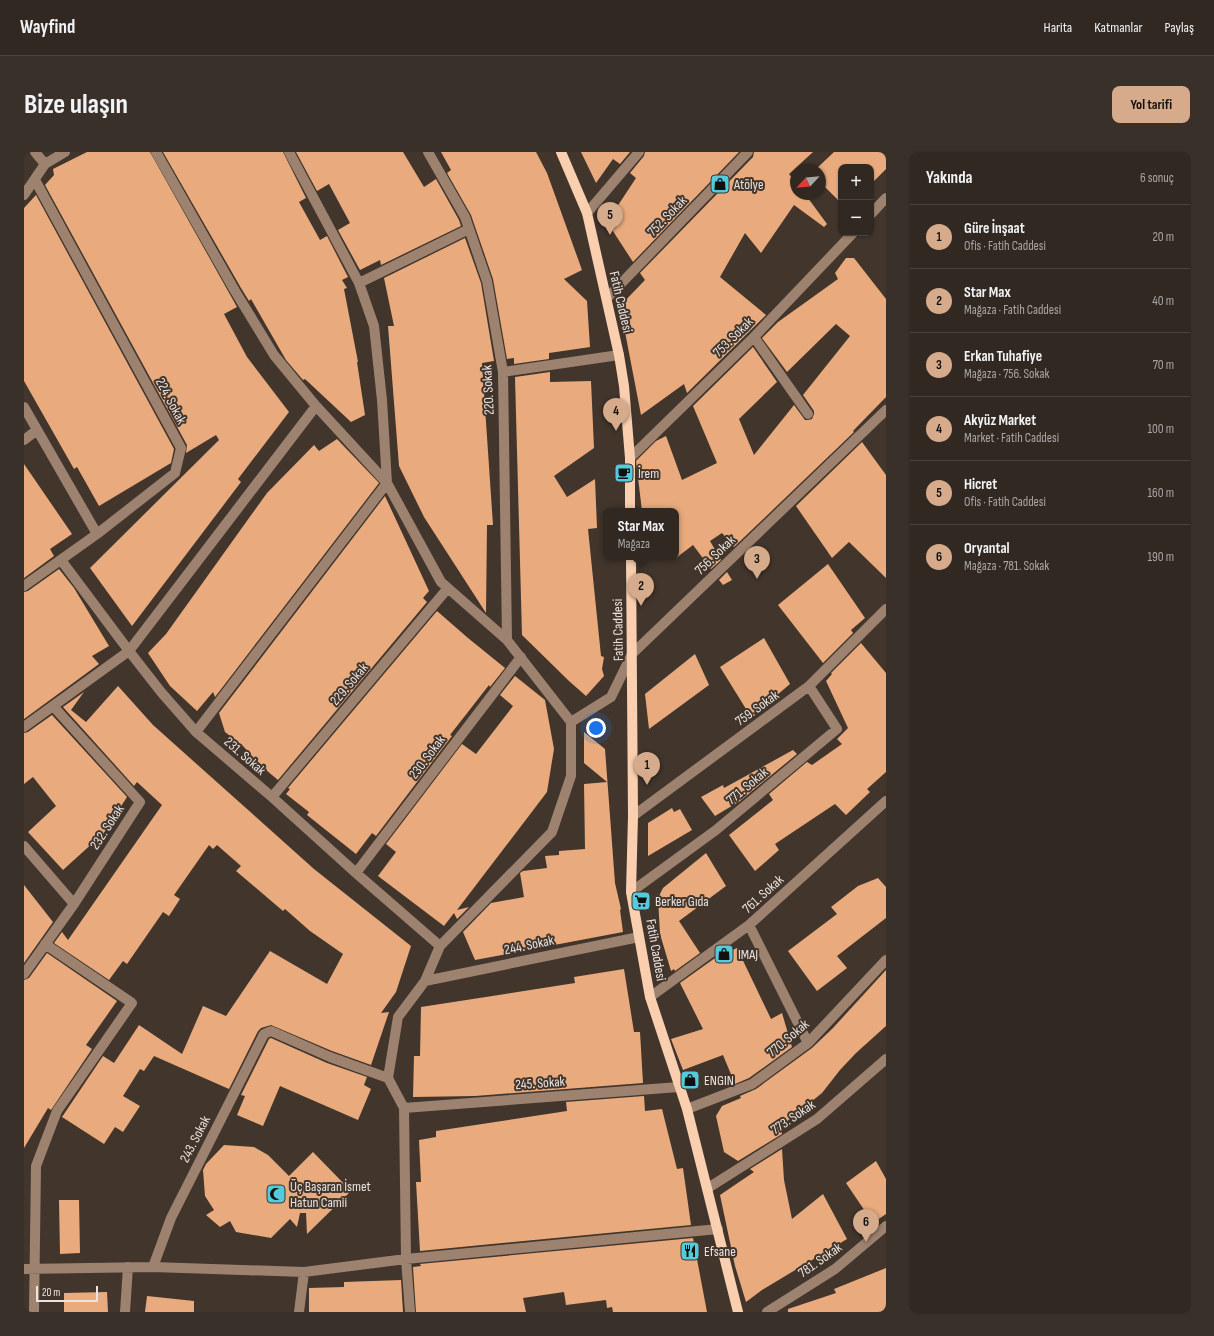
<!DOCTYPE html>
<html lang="tr">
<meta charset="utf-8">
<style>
:root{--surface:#312821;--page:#39302a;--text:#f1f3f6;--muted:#a8a6a5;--line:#4c443f;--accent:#d6ab8b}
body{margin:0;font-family:"Sofia Sans Condensed",sans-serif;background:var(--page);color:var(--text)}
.controls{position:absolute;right:12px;top:12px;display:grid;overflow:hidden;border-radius:8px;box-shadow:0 1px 3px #0004}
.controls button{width:36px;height:36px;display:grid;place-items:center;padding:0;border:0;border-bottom:1px solid var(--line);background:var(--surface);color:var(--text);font:20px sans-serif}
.compass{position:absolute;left:766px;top:12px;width:36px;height:36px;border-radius:50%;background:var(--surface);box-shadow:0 1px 3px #0004;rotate:244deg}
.scale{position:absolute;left:12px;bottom:10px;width:62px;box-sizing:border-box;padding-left:4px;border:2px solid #ebe3de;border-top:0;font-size:11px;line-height:14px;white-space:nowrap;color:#ebe3de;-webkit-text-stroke:3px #41352c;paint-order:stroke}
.you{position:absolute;left:572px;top:576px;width:14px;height:14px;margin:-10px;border:3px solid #fff;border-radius:50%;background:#1a73e8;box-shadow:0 0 0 6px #1a73e833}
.badge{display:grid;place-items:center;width:26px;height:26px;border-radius:50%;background:var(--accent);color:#111;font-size:13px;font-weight:700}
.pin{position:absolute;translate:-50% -33px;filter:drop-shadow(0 1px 2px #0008)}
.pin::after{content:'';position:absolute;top:21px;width:14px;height:12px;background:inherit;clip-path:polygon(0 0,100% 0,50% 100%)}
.popup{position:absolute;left:579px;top:356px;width:76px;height:52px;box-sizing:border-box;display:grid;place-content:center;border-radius:8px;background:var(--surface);filter:drop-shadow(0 1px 3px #0005);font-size:13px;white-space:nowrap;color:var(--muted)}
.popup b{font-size:15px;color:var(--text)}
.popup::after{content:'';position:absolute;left:50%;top:100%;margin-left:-8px;border:8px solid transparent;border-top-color:var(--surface)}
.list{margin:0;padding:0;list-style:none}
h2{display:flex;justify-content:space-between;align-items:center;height:52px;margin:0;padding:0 16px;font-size:17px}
h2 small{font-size:13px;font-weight:400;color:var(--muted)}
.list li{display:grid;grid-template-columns:26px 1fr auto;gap:12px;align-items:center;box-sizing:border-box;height:64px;padding:0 16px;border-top:1px solid var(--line)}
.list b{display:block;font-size:15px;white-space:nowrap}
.list p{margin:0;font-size:13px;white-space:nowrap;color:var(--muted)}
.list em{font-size:13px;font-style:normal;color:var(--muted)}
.map{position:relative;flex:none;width:862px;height:1160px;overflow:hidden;border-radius:8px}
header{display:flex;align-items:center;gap:24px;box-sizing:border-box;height:56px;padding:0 20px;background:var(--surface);border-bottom:1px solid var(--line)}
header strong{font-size:19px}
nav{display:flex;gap:22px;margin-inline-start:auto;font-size:14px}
.intro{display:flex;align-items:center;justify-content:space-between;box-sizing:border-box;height:96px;padding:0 24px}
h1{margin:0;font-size:28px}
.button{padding:10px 18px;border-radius:8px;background:var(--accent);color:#111;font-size:14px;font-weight:700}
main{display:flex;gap:24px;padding:0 24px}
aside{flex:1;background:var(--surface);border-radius:8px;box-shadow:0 1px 3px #0004}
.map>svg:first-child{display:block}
</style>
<header>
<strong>Wayfind</strong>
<nav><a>Harita</a><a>Katmanlar</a><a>Paylaş</a></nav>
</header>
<div class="intro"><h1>Bize ulaşın</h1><a class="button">Yol tarifi</a></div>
<main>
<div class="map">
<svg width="862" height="1160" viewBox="0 0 862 1160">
<rect width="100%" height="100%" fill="#41352c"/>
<path fill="#e9ab7d" d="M63,0h63l87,155 -13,7 23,43 42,55 -51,67 3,3 -109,144 -42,-58 129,-128 -3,-5 -30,18 1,-8 -142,-260 9,-10 -1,-6z
M139,0h120l23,46 -7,4 21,38 7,-4 21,41 -6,3 5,8 -3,1 14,73h-1l8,53 -14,7 -46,-43 -2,1 -17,-20 -35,-61 -2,2 -8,-13z
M272,0h107l21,35 12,-8 23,41 2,6 -80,39 -1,-5 -20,10 -22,-40 12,-7 -21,-39 -12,7z
M417,0h95l11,21 35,97 -18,9 23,22 3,46 -41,6v6l-35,5v-6l-7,1 -14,-80 -22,-64 -24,-42 4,-3z
M557,0h49l-10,12 -7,-5 -17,24z
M621,0h94l-106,110 -26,-40 29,-44 -6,-5 14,-17z
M730,0h59l-24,22 7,9v11h9l22,30 -3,3 -30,-22 -33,48 -16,-20 -25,44 46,38 -79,78 -3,-9 -43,31 -21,-109 25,-26 -5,-7 113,-116z
M810,0h52v17l-15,15v-17h-30v36l-21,-21v-12h-5z
M12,43l138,254 -3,14 -72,43 -22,-39 -3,2 -50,-88v-173z
M441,86l16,45 13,78 -12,2 11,162h-6l-1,88 -62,-96 -25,-51 -11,-140h6l-10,-48z
M822,106h8l32,41v98l-33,34 1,1 -120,115 -12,-14 -12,8 11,19 -10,9 -18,-24 -17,13v-47h-34l-6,-50 20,-20 10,-5 16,44 35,-17 -24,-57 60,-59 24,35 -38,37 15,36 40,-50 11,15h3l4,-1 2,-5v-3l-11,-16 47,-59 -14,-12 -49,48 -25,-34 16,-16 60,-43 -3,-6z
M526,220v10l41,-1 3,67 -40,28 13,21 28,-18 2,49 -9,1 13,127 3,1 -2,12 2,7 -18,20 -17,-15 -47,-46 -7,-258z
M313,287l42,44 -164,214 -2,-5 -16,19 -27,-25 -22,-33 18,-19 101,-141 47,-48 5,6z
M838,290l24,33v103l-37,-36 -17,16 -36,-52z
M0,312l48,70 -22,15 4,7 -30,22z
M361,344l44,95 -6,7 4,4 -149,178 -18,-15 -17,-19 -18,-14 -6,-19z
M804,412l37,54 -14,12 2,3 -30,30 -45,-58z
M35,417l15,19 35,58 -17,10 7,8 -75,55v-127l4,-1z
M703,420l5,8 -9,5 -4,-5z
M413,459l31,27 37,30 -15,19 -1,-2 -39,50 2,1 -76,100 -4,-3 -16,21 -49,-39 2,-3 -23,-18 4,-5 -2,-1z
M740,486l26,46 -39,33 -31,-50z
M837,491l25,30v99l-19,17 3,3 -24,23 -11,-11 -60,40 4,6 -24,21 -26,-36 44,-35 -4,-6 38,-32 5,3 30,-21 -5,-5 11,-11 -22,-47 6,-7 -1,-1z
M671,502l14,31 -60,44 -4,-35z
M491,524l30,24 9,49 -7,43 -90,118 12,-3 -12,12 -3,-6 -10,13 -66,-50 18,-24 -10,-8 76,-100 14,10 37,-48 -13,-11z
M94,534l35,39 161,144 97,77 -15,46 -15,21 8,-1 -18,53 -39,-14 -61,-26 -10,3 -3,3 -29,58 -75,-33 -10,15 -4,-2 -17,27 17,10 -17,26 -8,-5 -11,17 -42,-27 41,-61 11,7 25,-38 43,29 21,-48 23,10 44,-65 57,33 16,-30 -33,-23 -25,-22 -2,2 -47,-40 5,-5 -24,-21 -4,4 -4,-4 -35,50 6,4 -11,17 -6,-4 -36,52 -4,-3 -14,19 -55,-37 8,-11 6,8 94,-135 -25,-23 -3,4 -71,-79 21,-15 -13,18 15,12z
M28,563l75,82 -29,45 -2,-2 -33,30 -35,-38 28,-26 -23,-29 -9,7v-51l4,-1z
M560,580l21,17 10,134 6,26 -1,1 3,22 -148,28 -12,-28 28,-29 33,-6 -4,-24 3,-2 24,-3 -2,-12 14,-1v-4l26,-2 -1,-65 23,-2 -23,-19z
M769,598l4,4 -57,47 -25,15 -14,-19 22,-12 1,3z
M648,656l2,4 6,-3 12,21 -44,26v-33z
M682,701l20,33 -47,35 21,32 -25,18 -1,-2 -3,2 -11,-37 -2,-36 5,-10z
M854,726l8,9v31l-49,38 10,12 -30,23 -29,-40 49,-37 -6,-7 27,-21z
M0,733l29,37 -29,41z
M713,796l34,71 11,-6 10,34 -43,31 -14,6 -12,-29 -40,15 -12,-31 32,-10 -23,-46 35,-25z
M23,801l70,48 -31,44 6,4 -41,61 -3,-2 -24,40v-168l5,-2z
M600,817l10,63h6l3,51 -168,13 -62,1 1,-41h6l1,-49 154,-24 -1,-6z
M862,818v56l-30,27 -16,17 -18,23 -41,33 1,8 -44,27 -14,-9 -8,-36 6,-10 19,-8 -1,-2 16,-7 56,-41 21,-20z
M247,886l56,25 40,14 -3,8 7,4 -13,31 -78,-34 -17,40 -26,-11 8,-19 -4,-1 28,-56z
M620,944l1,15 17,-2 15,60 6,-1 8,57 -271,26 -4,-69h5l-2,-42 17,-3v-6l131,-20 -1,-9z
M200,993l30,2 14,8 21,21 24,-24 38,39 -44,43 -1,-21h-6l-3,14 -7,-8 -19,19 -35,-6 -6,-11 -10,6 -14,-12 8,-5 -9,-14 -2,-26 3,-6z
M758,997l2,31 8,39 31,-25 24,45 -85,51 -16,12 -11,-36 -15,-71 34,-23 -4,-3z
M852,1009l10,18v35l-13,9 -27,-40z
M35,1048h20l1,53 -20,1z
M669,1086l14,74h-94l-1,-5 -5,1 -1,-8 -40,5 -2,-13 -41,6 3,14h-110l-3,-45 8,-1 -1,-2z
M862,1116v44h-98v-3l48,-16 -2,-4z
M377,1128l2,32h-94v-24l35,-1v-5z
M83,1140l1,20h-44v-19z
M123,1144l47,5v11h-49z"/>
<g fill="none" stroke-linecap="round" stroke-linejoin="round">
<path stroke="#9d826f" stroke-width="10" d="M11,0l10,12
M132,0l79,139 39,64 42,51 71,77 54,99 66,58 64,82v54l-19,56 -112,114 -15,35 -27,36 -10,61 16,30 2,151 4,53
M404,0l37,65 22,64 16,91 4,268
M0,43l21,-31 20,-12
M563,61l52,-61
M847,62l15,-16
M335,131l110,-54
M583,146l141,-146
M730,185l54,77
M479,220l116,-17
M0,255l73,127
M0,288l13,-10
M606,306l124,-121 99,-104
M37,408l68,91 32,41 35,40 76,65 84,76 84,73
M0,434l73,-52 78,-61 6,-25 -146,-268
M547,570l40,-25 21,-43 254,-244
M0,575l105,-76 187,-245
M172,580l191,-249 -5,-83 -8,-74 -15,-43 -70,-131
M248,645l176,-209
M609,664l176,-130 77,-77
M0,694l50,58
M332,721l165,-216
M607,740l85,-62 121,-101 -28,-43
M725,773l59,118
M0,822l50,-70 66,-102 -87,-96
M401,829l214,-44
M626,845l99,-72 137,-124
M380,956l275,-21
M663,957l65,-25 56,-41 78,-83
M684,1036l109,-69 69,-60
M129,1115l18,-49 93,-184 7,-3 59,26 58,21
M0,1117l129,-2 151,5 102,-13 312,-30
M10,1160l2,-146 21,-55 75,-108 -87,-59
M101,1160l3,-45
M275,1160l5,-40
M743,1160l68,-43 51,-43"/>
<path stroke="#facfaf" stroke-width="10" d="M537,0l26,61 32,142 5,31 6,72v53
M607,405l2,259 -2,76 19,105 37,112 51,203"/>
</g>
<defs>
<symbol id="shop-square" viewBox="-11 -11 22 22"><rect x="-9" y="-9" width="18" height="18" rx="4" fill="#53cbdb" stroke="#41352c"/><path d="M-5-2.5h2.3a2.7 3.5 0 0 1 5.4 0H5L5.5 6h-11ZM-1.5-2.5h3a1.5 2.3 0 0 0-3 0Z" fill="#111"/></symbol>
<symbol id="cafe-square" viewBox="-11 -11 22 22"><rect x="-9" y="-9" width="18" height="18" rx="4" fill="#53cbdb" stroke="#41352c"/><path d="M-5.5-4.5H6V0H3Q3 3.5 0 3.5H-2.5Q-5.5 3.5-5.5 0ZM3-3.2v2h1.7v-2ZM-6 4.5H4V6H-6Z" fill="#111"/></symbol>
<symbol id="supermarket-square" viewBox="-11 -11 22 22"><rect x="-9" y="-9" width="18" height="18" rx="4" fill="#53cbdb" stroke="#41352c"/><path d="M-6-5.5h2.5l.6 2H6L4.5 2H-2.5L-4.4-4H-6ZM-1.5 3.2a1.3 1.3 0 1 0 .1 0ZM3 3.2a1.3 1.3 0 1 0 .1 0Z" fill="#111"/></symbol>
<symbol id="mosque-square" viewBox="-11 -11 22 22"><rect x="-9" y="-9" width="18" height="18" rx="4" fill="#53cbdb" stroke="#41352c"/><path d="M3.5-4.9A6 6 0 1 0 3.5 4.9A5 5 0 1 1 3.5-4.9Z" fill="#111"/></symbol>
<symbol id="restaurant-square" viewBox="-11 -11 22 22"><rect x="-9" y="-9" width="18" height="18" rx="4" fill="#53cbdb" stroke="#41352c"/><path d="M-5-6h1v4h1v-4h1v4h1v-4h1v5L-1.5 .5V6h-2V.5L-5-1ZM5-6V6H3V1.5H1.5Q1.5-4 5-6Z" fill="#111"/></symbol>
</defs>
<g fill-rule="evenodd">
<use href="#shop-square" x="685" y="21" width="22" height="22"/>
<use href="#cafe-square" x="589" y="310" width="22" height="22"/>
<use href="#supermarket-square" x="606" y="738" width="22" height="22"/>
<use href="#shop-square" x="689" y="791" width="22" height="22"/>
<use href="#shop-square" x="655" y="917" width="22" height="22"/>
<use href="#mosque-square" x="241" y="1031" width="22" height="22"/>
<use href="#restaurant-square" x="655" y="1088" width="22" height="22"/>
</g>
<g text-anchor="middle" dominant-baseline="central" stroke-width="4" stroke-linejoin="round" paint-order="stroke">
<g font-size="14" fill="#ebe3de" stroke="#41352c" text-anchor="start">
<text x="710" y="32">Atölye</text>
<text x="614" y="321">İrem</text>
<text x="631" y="749">Berker Gıda</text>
<text x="714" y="802">IMAJ</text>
<text x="680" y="928">ENGIN</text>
<text x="266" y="1034">Üç Başaran İsmet<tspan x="266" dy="16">Hatun Camii</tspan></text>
<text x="680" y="1099">Efsane</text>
</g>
<g font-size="14" fill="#ebe3de" stroke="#41352c">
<text transform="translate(643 64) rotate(-46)">752. Sokak</text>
<text transform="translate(597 150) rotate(77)">Fatih Caddesi</text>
<text transform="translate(709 185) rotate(-45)">753. Sokak</text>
<text transform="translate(464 238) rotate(-93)">220. Sokak</text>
<text transform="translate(147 249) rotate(62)">224. Sokak</text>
<text transform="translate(691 403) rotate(-44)">756. Sokak</text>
<text transform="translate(594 478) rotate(-91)">Fatih Caddesi</text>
<text transform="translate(325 532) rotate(-50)">229. Sokak</text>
<text transform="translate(733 556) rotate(-36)">759. Sokak</text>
<text transform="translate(221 604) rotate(41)">231. Sokak</text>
<text transform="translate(403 605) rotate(-53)">230. Sokak</text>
<text transform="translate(723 634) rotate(-40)">771. Sokak</text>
<text transform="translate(83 675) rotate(-57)">232. Sokak</text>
<text transform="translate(739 742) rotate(-42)">761. Sokak</text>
<text transform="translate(505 793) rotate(-12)">244. Sokak</text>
<text transform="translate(632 798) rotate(80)">Fatih Caddesi</text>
<text transform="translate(764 886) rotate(-40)">770. Sokak</text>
<text transform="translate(516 931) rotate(-4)">245. Sokak</text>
<text transform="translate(769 965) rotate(-34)">773. Sokak</text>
<text transform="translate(171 987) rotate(-63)">243. Sokak</text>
<text transform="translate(796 1108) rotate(-35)">781. Sokak</text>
</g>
</g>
</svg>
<div class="controls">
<button>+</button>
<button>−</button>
</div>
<svg class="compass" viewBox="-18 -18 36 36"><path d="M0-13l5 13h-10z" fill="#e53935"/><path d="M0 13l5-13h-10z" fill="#a8a6a5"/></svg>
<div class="scale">20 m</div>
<div class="you"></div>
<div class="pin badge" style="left:623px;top:633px">1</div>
<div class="pin badge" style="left:617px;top:454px">2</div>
<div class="popup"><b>Star Max</b>Mağaza</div>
<div class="pin badge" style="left:733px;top:427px">3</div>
<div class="pin badge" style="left:592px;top:279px">4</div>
<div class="pin badge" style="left:586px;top:83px">5</div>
<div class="pin badge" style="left:842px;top:1090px">6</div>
</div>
<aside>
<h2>Yakında<small>6 sonuç</small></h2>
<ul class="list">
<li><span class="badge">1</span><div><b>Güre İnşaat</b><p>Ofis · Fatih Caddesi</p></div><em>20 m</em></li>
<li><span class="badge">2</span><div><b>Star Max</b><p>Mağaza · Fatih Caddesi</p></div><em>40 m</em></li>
<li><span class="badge">3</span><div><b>Erkan Tuhafiye</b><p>Mağaza · 756. Sokak</p></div><em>70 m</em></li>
<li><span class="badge">4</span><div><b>Akyüz Market</b><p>Market · Fatih Caddesi</p></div><em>100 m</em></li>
<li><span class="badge">5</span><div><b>Hicret</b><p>Ofis · Fatih Caddesi</p></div><em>160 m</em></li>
<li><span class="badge">6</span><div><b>Oryantal</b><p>Mağaza · 781. Sokak</p></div><em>190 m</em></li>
</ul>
</aside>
</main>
